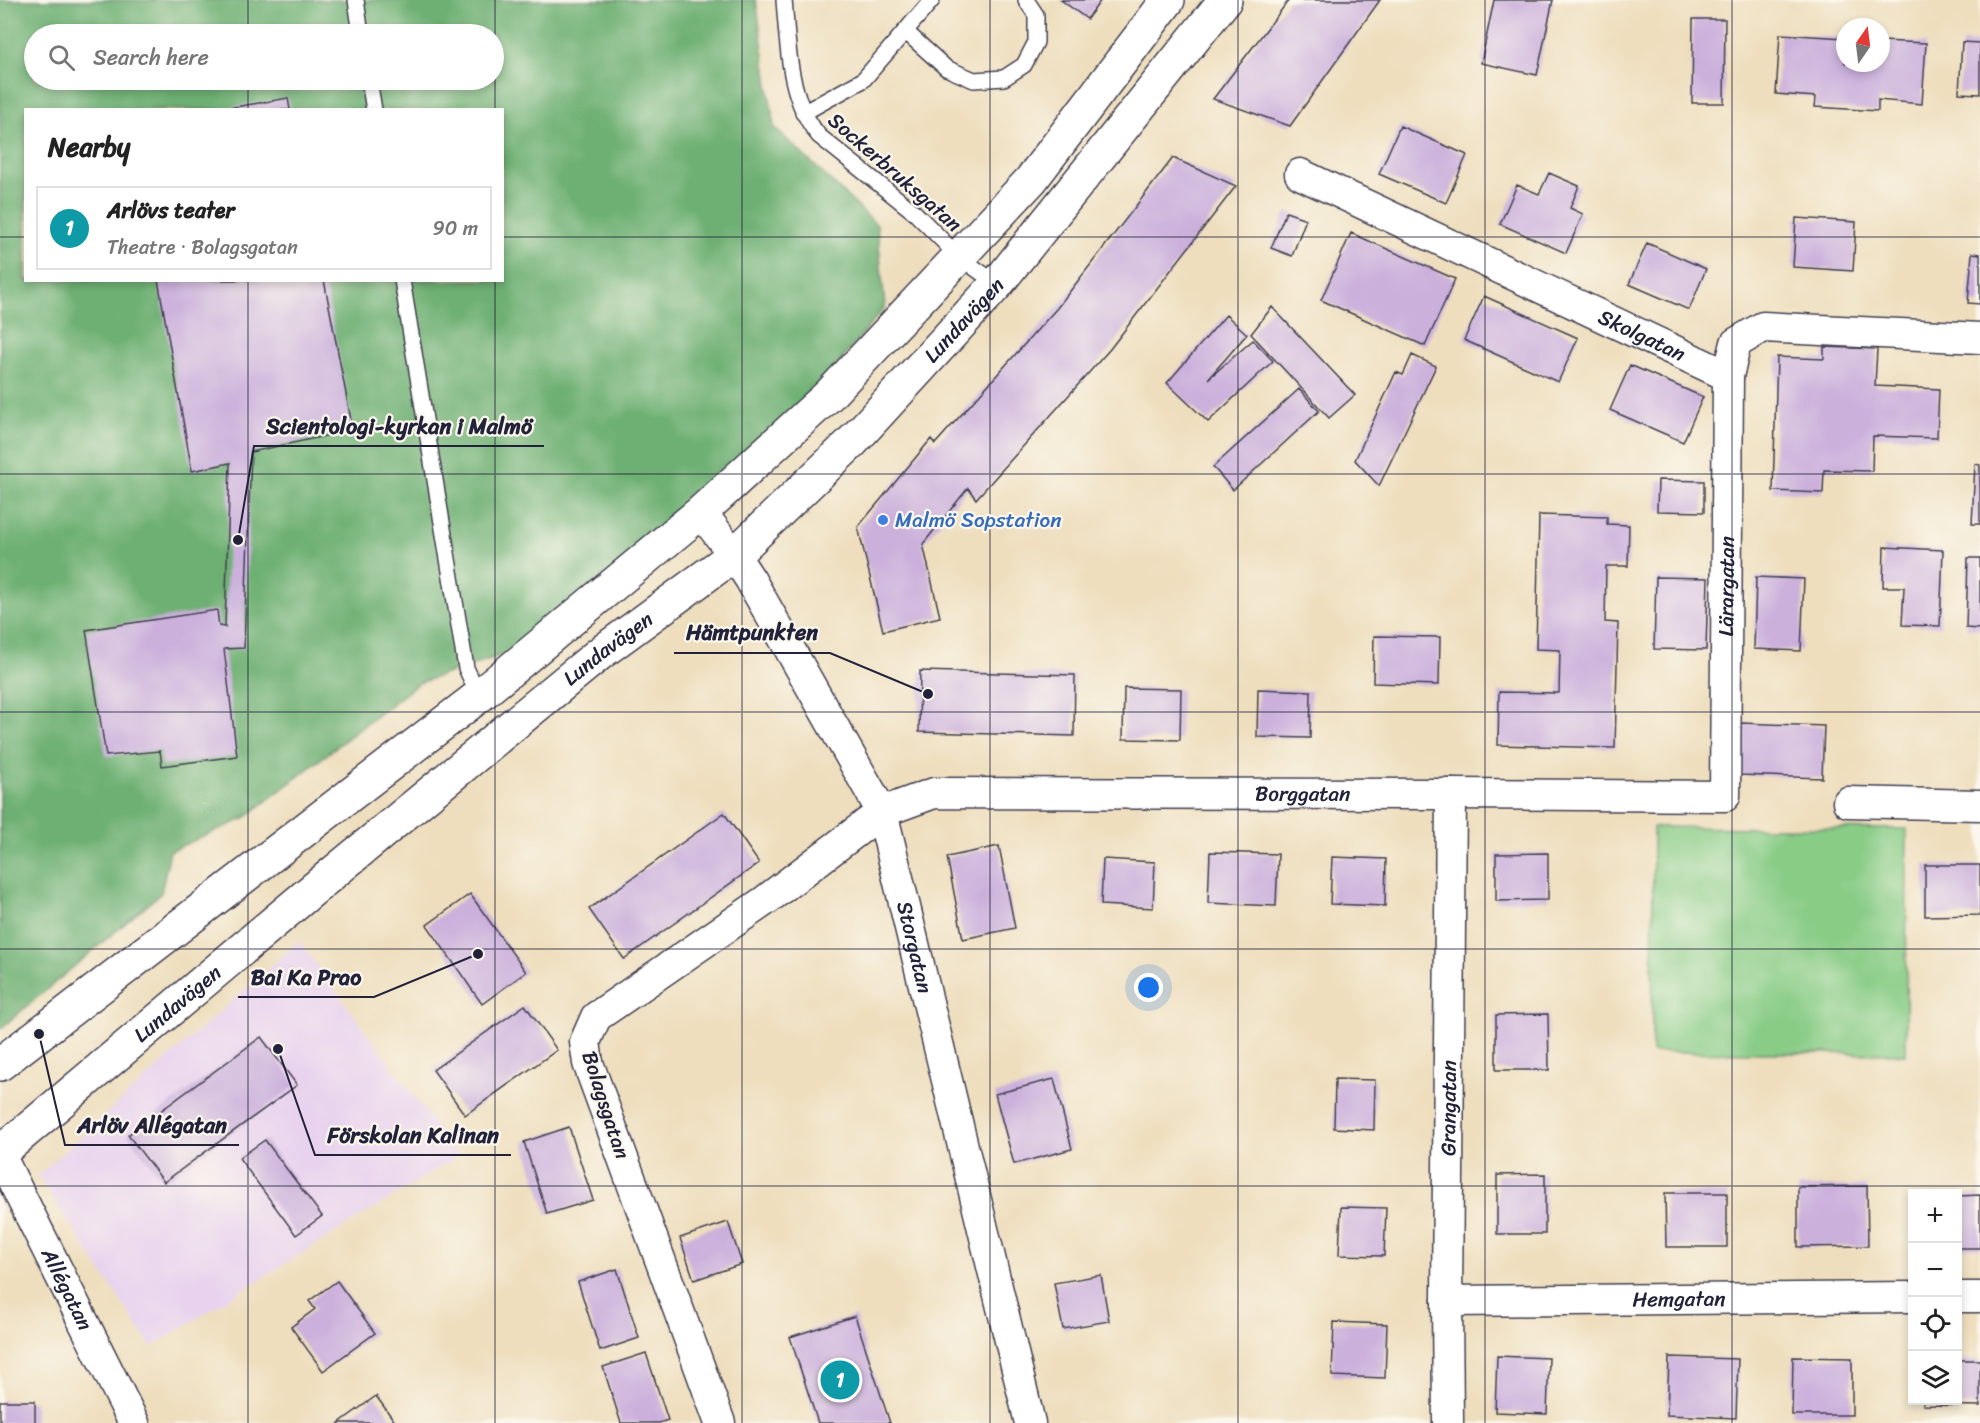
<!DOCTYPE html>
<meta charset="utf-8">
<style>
:root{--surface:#fff;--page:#f2f2f2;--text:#222;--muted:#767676;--line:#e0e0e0;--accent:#b5179e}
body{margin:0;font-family:Sriracha,sans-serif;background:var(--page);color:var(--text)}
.controls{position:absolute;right:18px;bottom:18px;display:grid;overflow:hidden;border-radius:0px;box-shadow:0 3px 9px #0003}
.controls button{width:54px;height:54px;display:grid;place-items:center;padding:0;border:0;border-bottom:2px solid var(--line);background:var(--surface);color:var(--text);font:30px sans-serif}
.compass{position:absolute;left:1836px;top:18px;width:54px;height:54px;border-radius:50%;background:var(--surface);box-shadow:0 3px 9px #0003;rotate:14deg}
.you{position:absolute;left:1149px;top:988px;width:21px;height:21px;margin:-15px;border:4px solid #fff;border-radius:50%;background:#1a73e8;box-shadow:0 0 0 9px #1a73e833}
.badge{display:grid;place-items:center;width:39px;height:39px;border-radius:50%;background:var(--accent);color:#fff;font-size:20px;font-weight:700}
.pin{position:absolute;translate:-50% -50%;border:3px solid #fff;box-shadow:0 2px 6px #0006}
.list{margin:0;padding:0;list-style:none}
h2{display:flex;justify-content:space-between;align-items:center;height:78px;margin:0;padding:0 24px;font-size:26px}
h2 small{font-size:20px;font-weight:400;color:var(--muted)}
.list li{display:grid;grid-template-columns:39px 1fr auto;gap:18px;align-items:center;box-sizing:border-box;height:84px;margin:0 12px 12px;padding:0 12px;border:2px solid var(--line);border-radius:0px}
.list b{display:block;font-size:22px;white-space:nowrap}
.list p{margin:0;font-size:20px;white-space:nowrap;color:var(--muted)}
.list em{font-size:20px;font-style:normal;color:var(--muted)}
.icon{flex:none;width:33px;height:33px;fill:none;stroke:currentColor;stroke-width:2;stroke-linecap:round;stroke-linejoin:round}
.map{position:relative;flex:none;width:1980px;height:1423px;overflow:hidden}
.search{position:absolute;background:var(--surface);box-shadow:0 3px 9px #0003;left:24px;top:24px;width:480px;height:66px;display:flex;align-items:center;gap:15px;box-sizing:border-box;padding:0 21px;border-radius:33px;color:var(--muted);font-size:22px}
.panel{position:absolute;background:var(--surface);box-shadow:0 3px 9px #0003;left:24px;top:108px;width:480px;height:174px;border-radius:0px}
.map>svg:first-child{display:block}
</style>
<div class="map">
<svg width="1980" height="1423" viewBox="0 0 1980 1423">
<rect width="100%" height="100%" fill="#fbf7ec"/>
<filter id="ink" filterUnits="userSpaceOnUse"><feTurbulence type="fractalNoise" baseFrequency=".0167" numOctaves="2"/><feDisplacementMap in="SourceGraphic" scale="12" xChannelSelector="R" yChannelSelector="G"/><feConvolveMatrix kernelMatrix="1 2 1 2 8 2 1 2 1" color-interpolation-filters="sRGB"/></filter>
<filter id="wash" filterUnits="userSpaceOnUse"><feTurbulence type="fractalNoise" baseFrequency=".008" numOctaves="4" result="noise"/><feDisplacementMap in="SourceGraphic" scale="24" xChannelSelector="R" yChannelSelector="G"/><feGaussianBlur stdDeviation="1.35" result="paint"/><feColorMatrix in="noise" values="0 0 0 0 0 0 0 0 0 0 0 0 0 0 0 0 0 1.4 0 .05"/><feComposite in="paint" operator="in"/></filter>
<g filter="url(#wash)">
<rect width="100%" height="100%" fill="#eedebe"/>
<path fill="#e8d2ee" d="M299,941l159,215 -307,191 -113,-172z"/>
<path fill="#88cc86" stroke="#557760" stroke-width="1.5" d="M1653,827l254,2 -1,225 -254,-2z"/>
<path fill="#6eb073" stroke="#486957" stroke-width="1.5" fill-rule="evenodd" d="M0,0h756l18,127 103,98 8,82 -68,83 -118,111 -185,150 -95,32 -176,136 -73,32 -9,42 -161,136zM34,34h460v46h-460zM26,110h476v170h-476z"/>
<g id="blocks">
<path fill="#cbb0dc" d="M1061,0h40l-14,19z
M1289,0h91l-90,126 -77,-27z
M1494,0h59l-16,75 -56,-12z
M1693,19h32l-1,84h-32z
M1780,34l65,4v25h36v-22l45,2 -4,61 -44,-4v11l-63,-4 1,-10 -40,-3z
M1962,42l18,1v51l-21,-1z
M288,98l2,12h-61v-2z
M1400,126l67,29 -21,48 -67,-29z
M1173,158l63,28 -126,163 -134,150 -8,-11 -45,56 17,73 -57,14 -25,-104 73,-88 4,5 122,-136z
M1549,173l30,13 -9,22 13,6 -17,39 -66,-29 17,-39 22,9z
M1286,212l20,7 -14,37 -21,-8z
M1796,218l60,4 -3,49 -60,-4z
M1351,233l104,46 -30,67 -104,-46z
M1647,243l59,26 -17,41 -60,-26z
M1972,253l8,1v50l-12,-1z
M158,280h166l29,150 -102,22 -7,196 -20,1 13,107 -75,10 -2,-15 -54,5 -20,-126 131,-20 2,16 6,1 5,-164 -38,8z
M1484,296l94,42 -20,44 -94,-42z
M1272,307l83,88 -26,23 -78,-84z
M1226,315l21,19 -39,45 45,-39 20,21 -65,61 -41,-39z
M1824,347l53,2 -2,37 64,3 -2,49 -64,-2 -1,35 -48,-1 -1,23 -50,-2 4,-134 47,2z
M1412,355l24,11 -57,120 -24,-26 41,-88 7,3z
M1630,365l73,32 -20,45 -73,-32z
M1299,389l20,22 -86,79 -20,-23z
M1975,464l5,1v59h-8z
M1658,480l46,1v31l-47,-1z
M1539,515l68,2v7l22,1 -1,41h-22l-1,56 13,1 -3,125 -117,-3 1,-53 60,1 1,-43 -24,-1z
M1884,547l59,3 -3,76 -38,-1 2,-38h-21z
M1968,558h12v71l-14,-1z
M1656,577l52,1 -2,72 -52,-1z
M1756,577l48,2 -3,72 -47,-2z
M1374,636l66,1 -1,48 -66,-2z
M920,671l155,4 -1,61 -155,-4z
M1124,688l57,1 -1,51 -57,-1z
M1258,689l53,2 -1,47 -53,-1z
M1741,723l83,3 -2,52 -83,-3z
M724,813l35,50 -135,96 -35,-50z
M999,846l16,82 -52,11 -16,-82z
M1210,852l68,2 -2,52 -68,-3z
M1548,853v47l-52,1v-47z
M1332,857l54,2 -1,47 -55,-2z
M1103,859l52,3 -2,46 -52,-3z
M1925,865h55v50l-55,1z
M470,894l56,78 -44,32 -55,-79z
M525,1005l32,45 -92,65 -32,-45z
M1548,1014l1,56h-53v-55z
M261,1037l36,48 -133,97 -36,-47z
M1054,1079l18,70 -58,15 -19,-70z
M1335,1079l40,1 -1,50 -40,-2z
M569,1127l24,73 -46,14 -23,-72z
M265,1140l57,76 -26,19 -57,-77z
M1545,1174v60h-48v-59z
M1867,1186l1,60 -70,1v-60z
M1665,1193h62v54h-61z
M1980,1195v53h-22v-52z
M1341,1207l45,1 -2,48 -45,-1z
M728,1222l14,42 -48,16 -14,-42z
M617,1269l22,69 -39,13 -22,-69z
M1101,1275l8,46 -46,8 -9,-46z
M337,1281l38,52 -52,38 -32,-44 24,-18 -6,-8z
M855,1316l35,107h-72l-28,-86z
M1334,1322l53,2 -2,54 -53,-2z
M646,1353l22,67 -9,3h-38l-18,-56z
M1497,1356l52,2 -2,56 -52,-2z
M1669,1357l69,2 -2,59 -69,-3z
M1793,1357l59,1v57h-60z
M1958,1360h22v46l-57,-1v-5h35z
M376,1396l20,27h-57z
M0,1401h35v22h-35z"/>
</g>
</g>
<g filter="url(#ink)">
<use href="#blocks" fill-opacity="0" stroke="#413e4f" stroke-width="1.5"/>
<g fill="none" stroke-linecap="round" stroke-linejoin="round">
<defs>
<path id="lane" d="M356,0l5,34
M784,0c4,46 4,99 35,136l95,76 44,44 39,28
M905,31l41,37 28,12 30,-2 20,-13 12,-23v-27l-10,-15
M369,80l5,30
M803,113l60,-33 69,-80
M402,280l64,388 13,28"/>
<g id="street">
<path id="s1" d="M1300,174l428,202 8,-33 27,-16 217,11"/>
<path id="s2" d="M701,512l33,43 16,24 132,233 148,611"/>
<path d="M1848,802l132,3"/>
<path id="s3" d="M0,1155l134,268"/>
<path d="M1958,1297h22"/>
<path id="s4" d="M1447,1301l465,-4"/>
<path id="s5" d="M720,1423l-132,-360 -3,-21 11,-25 170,-117 116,-88 52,-19 517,1 274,2 3,-420"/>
<path id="s6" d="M1448,1423l-1,-122 4,-507"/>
</g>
<g id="secondary">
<path d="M0,1064l479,-368 222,-184 128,-117 202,-215 137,-180"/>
<path id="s7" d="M0,1153l310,-261 289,-238 135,-99 118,-113 145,-158 228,-284"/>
</g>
</defs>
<use href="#lane" stroke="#413e4f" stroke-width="18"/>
<use href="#street" stroke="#413e4f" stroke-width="33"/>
<use href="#secondary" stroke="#413e4f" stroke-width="36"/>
<use href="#lane" stroke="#fff" stroke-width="15"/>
<use href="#street" stroke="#fff" stroke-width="30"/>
<use href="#secondary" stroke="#fff" stroke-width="33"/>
</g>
</g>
<path fill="none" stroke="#22223b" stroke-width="1.5" stroke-opacity="0.55" d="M248,0v34M495,0v110M742,0v1423M990,0v1423M1238,0v1423M1485,0v1423M1732,0v1423M248,80v30M0,237h26M502,237h1478M248,280v1143M495,280v1143M0,474h1980M0,712h1980M0,949h1980M0,1186h1980"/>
<circle fill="#3f7fe0" stroke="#fbf7ec" stroke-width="2" cx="883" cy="520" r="6"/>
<g text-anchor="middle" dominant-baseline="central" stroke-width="4.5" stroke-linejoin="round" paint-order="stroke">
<g font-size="21" fill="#22223b" stroke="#fbf7ec">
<text transform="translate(895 172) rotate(41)">Sockerbruksgatan</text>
<text stroke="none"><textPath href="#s7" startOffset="1276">Lundavägen</textPath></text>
<text stroke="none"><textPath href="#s1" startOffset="378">Skolgatan</textPath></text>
<text stroke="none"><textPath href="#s5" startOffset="1840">Lärargatan</textPath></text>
<text stroke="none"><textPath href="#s7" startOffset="790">Lundavägen</textPath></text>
<text stroke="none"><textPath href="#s5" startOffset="1208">Borggatan</textPath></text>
<text stroke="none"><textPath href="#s2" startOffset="490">Storgatan</textPath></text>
<text stroke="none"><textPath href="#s7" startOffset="232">Lundavägen</textPath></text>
<text transform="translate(606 1105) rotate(72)">Bolagsgatan</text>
<text stroke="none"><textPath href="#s6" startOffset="315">Grangatan</textPath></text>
<text stroke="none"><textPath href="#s3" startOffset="150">Allégatan</textPath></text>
<text stroke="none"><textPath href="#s4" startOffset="232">Hemgatan</textPath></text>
</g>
<g font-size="21" fill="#366cbe" stroke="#fbf7ec" text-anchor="start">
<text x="895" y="520">Malmö Sopstation</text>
</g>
</g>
<path fill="none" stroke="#22223b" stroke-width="2" d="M238 540L254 446H544M928 694L830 653H674M478 954L374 997H238M39 1034L65 1145H239M278 1049L315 1155H511"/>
<g fill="#22223b" stroke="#fbf7ec" stroke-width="2">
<circle cx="238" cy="540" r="6"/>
<circle cx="928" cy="694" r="6"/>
<circle cx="478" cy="954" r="6"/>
<circle cx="39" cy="1034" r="6"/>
<circle cx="278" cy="1049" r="6"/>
</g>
<g font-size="22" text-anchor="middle" font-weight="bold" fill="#22223b" stroke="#fbf7ec" stroke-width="4.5" stroke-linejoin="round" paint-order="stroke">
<text x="399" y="434">Scientologi-kyrkan i Malmö</text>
<text x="752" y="640">Hämtpunkten</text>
<text x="306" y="985">Bai Ka Prao</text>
<text x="152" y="1133">Arlöv Allégatan</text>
<text x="413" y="1143">Förskolan Kalinan</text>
</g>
</svg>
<div class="controls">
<button>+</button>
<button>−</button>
<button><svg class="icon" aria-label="locate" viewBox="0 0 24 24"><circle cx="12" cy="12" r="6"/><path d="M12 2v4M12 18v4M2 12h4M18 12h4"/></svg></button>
<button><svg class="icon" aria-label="layers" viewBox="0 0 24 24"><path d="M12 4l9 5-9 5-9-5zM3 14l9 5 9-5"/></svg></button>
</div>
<svg class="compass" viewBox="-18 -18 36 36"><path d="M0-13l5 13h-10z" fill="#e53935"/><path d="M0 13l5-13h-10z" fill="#767676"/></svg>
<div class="you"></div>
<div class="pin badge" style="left:840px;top:1380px;background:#0f9aa8">1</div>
<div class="search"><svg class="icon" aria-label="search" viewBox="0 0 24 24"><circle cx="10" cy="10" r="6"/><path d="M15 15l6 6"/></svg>Search here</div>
<section class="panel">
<h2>Nearby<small></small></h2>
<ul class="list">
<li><span class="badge" style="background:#0f9aa8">1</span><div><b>Arlövs teater</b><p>Theatre · Bolagsgatan</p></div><em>90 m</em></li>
</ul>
</section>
</div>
